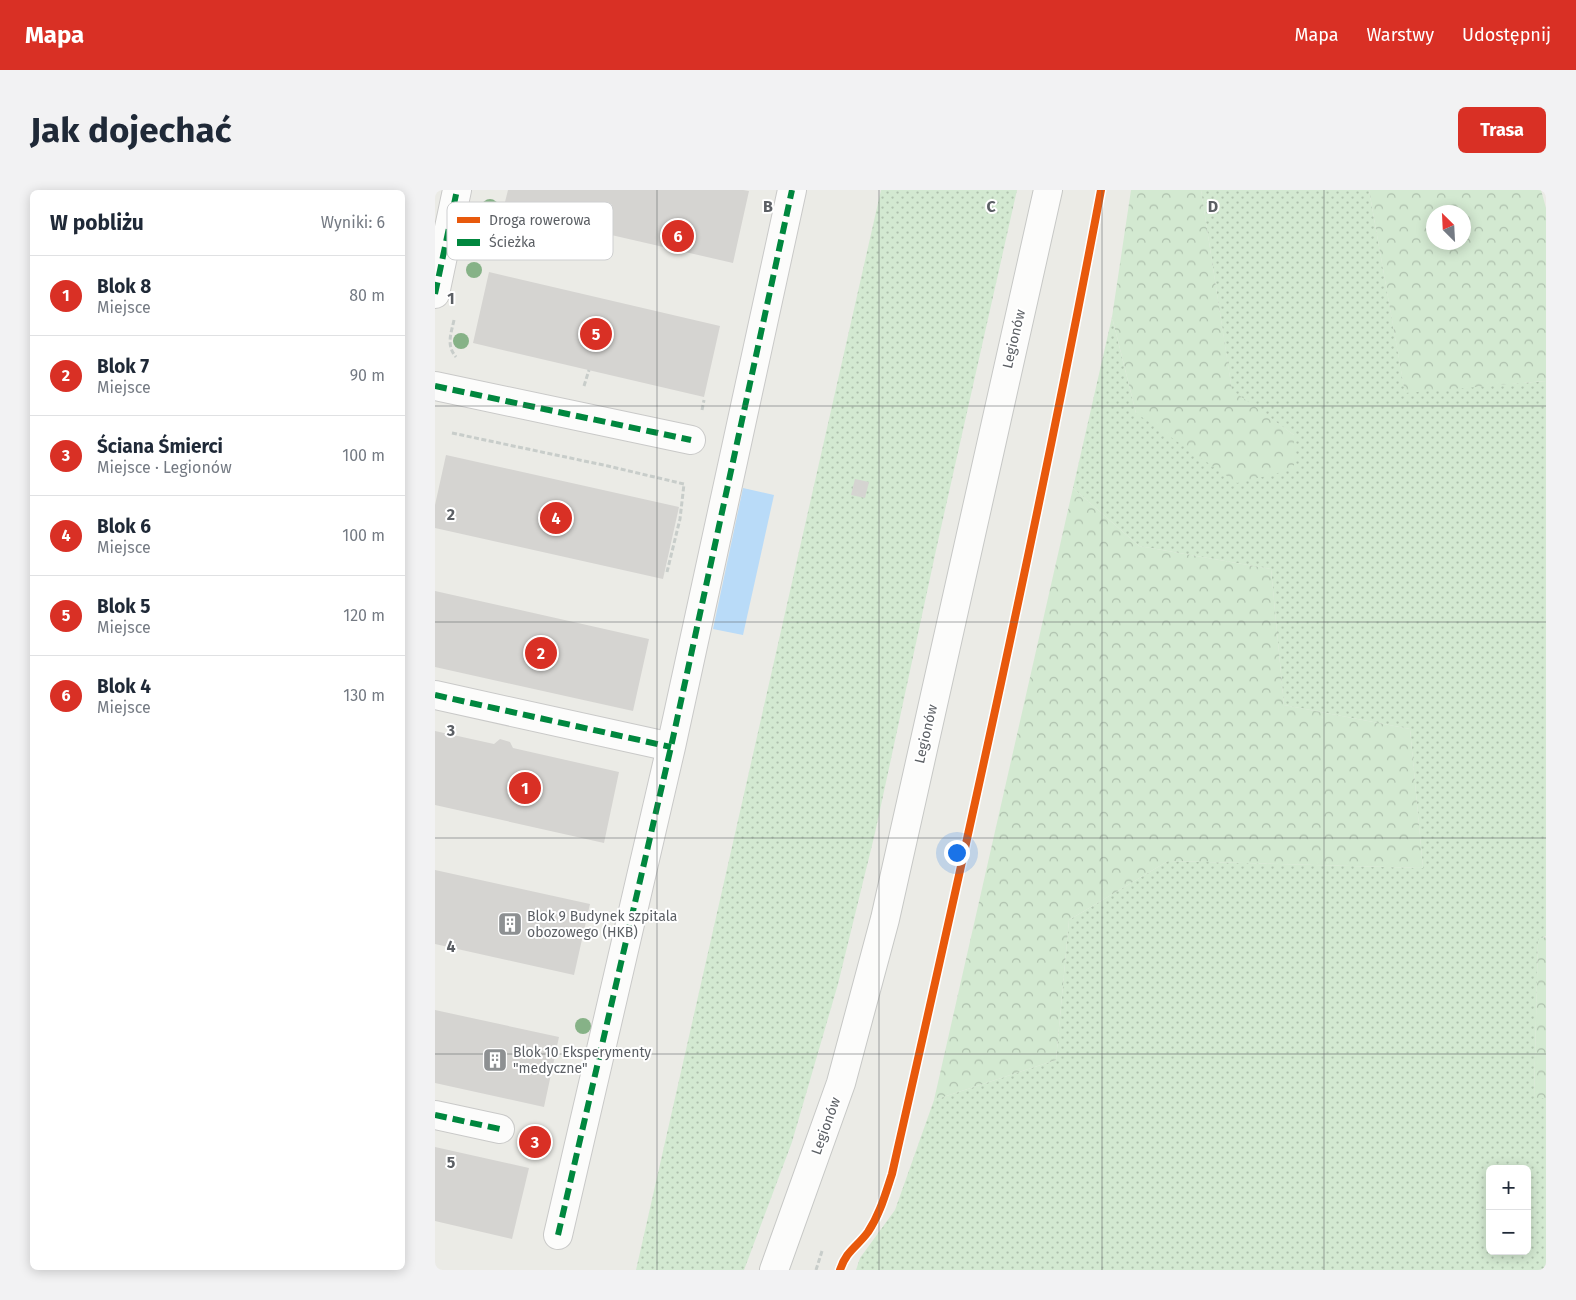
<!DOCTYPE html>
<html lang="pl">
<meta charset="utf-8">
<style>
:root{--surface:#fff;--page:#f2f2f3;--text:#1f2937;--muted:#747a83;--line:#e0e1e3;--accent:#d93025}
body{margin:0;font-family:"Fira Sans",sans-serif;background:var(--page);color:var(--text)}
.controls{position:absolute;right:15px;bottom:15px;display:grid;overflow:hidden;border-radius:8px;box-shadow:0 2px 12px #0003}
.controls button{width:45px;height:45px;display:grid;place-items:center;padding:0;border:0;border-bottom:1px solid var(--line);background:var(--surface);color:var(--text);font:25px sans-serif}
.compass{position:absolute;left:991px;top:15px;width:45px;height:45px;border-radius:50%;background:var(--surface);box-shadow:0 2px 12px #0003;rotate:336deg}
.you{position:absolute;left:521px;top:662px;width:18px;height:18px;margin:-12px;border:4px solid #fff;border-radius:50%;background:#1a73e8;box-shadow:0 0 0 8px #1a73e833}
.badge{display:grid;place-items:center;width:32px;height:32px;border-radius:50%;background:var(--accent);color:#fff;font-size:16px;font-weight:700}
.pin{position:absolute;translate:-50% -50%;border:2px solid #fff;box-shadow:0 1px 5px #0006}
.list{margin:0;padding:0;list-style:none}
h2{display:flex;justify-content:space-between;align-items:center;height:65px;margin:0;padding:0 20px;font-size:21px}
h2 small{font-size:16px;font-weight:400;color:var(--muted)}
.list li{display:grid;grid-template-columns:32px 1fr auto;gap:15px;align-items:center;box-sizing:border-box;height:80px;padding:0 20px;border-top:1px solid var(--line)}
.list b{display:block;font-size:19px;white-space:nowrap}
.list p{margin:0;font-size:16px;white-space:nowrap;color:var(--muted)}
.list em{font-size:16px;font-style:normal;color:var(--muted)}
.map{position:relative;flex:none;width:1111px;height:1080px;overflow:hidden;border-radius:8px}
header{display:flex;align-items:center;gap:30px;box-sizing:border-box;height:70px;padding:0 25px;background:var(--accent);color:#fff}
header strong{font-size:24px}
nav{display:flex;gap:28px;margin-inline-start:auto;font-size:18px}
.intro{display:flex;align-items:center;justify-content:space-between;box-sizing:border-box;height:120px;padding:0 30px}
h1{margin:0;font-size:35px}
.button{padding:12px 22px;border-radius:8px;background:var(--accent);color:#fff;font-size:18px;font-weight:700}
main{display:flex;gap:30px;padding:0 30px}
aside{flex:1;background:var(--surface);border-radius:8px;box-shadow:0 2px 12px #0003}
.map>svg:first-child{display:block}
</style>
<header>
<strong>Mapa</strong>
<nav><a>Mapa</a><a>Warstwy</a><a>Udostępnij</a></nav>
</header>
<div class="intro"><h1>Jak dojechać</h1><a class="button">Trasa</a></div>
<main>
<aside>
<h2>W pobliżu<small>Wyniki: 6</small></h2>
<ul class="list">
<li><span class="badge">1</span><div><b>Blok 8</b><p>Miejsce</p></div><em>80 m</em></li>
<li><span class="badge">2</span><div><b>Blok 7</b><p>Miejsce</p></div><em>90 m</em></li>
<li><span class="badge">3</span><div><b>Ściana Śmierci</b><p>Miejsce · Legionów</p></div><em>100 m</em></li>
<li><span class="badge">4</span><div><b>Blok 6</b><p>Miejsce</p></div><em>100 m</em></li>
<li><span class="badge">5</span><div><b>Blok 5</b><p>Miejsce</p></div><em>120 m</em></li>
<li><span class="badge">6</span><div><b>Blok 4</b><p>Miejsce</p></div><em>130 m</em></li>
</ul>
</aside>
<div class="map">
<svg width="1111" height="1080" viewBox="0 0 1111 1080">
<defs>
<pattern id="grass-dots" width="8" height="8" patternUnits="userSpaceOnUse" patternTransform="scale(1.25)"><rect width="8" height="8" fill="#d3e9d1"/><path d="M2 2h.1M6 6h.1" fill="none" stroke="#aec0ad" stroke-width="1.8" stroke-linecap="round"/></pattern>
<pattern id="forest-crowns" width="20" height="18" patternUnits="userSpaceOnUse" patternTransform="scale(1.25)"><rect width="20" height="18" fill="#d3e9d1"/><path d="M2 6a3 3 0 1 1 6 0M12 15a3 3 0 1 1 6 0" fill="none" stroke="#aec0ad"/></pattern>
</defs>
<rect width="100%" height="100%" fill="#ebebe6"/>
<path fill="url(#grass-dots)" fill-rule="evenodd" d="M446,0h136l-79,351 -63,292 -37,151 -46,158 -48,128h-108z
M766,0h168l36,202 141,-11v555l-8,4 -4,158h12v172h-690l4,-12 35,-48 39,-110 122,-40 13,-140 99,-59 255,7 -13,-139 -126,-24 -13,-136 -132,-23 -66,-58 39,-171 24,96 158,22 -62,-44zM1055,979h37v82h-37z"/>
<path fill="url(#forest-crowns)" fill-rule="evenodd" d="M696,0h70l31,200 62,45v34l-57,14 -101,-70 -24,-96z
M934,0h172l5,18v173l-141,12zM998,22h30v30h-30z
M638,298l66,58 132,23 13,136 126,24 13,139 -255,-7 -99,59 -13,140 -122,40z
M1111,747v161l-12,1 4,-160z"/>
<path fill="#b9dbf8" d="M308,298l31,7 -31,140 -30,-6z"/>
<path fill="#d5d4d1" d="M73,0h235l6,1 -16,72 -230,-53z
M54,82l231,54 -16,71 -231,-54z
M11,265l233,52 -16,72 -228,-51v-23z
M420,289l14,3 -4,16 -14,-3z
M0,401l214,48 -16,72 -198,-44z
M0,541l59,13 6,-5 10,3 3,6 106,24 -15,71 -169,-38z
M0,680l155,34 -16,71 -139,-31z
M0,820l124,27 -15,70 -109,-24z
M0,957l94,21 -17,71 -77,-18z"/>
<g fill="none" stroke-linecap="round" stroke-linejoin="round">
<defs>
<path id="street" d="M0,104l22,-104
M0,196l256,54
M0,505l236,52
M0,925l65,14
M123,1045l113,-488 121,-557"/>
<path id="secondary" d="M339,1080l67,-187 44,-164 163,-729"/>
</defs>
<use href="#street" stroke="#c9c9c8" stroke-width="30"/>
<use href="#secondary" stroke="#c7c8c6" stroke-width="30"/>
<path stroke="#c8cdca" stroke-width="3" stroke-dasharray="5 2.5" stroke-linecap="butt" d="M19,130c-3,14 -8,25 2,37
M149,196l5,-16
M267,220l2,-10
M17,243l156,33 76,18 -4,35 -13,53
M381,1080l6,-19"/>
<use href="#street" stroke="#fcfcfb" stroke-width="28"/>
<use href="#secondary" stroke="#fcfcfb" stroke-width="28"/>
<path stroke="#00873e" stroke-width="6" stroke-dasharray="12 6" stroke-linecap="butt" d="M0,104l22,-104
M0,196l256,54
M0,505l236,52
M0,925l65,14
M123,1045l113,-488 121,-557"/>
<defs>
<path id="cycleway" d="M405,1080c6,-19 17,-23 28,-38 12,-18 17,-37 24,-58 74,-327 147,-654 209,-984"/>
</defs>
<use href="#cycleway" stroke="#fff" stroke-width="11"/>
<use href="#cycleway" stroke="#e8590c" stroke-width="8"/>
</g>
<g fill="#86b287">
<circle cx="55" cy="17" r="8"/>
<circle cx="39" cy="80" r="8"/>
<circle cx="26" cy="151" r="8"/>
<circle cx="148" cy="836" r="8"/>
</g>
<path fill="none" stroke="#5b5f64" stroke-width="1" stroke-opacity="0.55" d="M222,0v1080M444,0v1080M667,0v1080M889,0v1080M0,216h1111M0,432h1111M0,648h1111M0,864h1111"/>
<defs>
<symbol id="building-square" viewBox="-11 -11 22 22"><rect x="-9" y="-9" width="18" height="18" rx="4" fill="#8d9092" stroke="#fff"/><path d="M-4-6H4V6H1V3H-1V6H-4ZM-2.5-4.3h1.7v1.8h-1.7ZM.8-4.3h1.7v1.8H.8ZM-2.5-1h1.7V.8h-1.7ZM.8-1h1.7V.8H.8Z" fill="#fff"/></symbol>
</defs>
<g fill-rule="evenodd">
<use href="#building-square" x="61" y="720" width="28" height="28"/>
<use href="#building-square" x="46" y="856" width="28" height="28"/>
</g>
<g text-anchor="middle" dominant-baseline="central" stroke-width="4" stroke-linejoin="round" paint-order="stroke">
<g font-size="14" fill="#5b5f64" stroke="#fff">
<text transform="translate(579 149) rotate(-77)">Legionów</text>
<text transform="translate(491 544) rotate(-77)">Legionów</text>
<text transform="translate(391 936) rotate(-70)">Legionów</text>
</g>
<g font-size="14" fill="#5b5f64" stroke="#fff" text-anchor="start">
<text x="92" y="726">Blok 9 Budynek szpitala<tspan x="92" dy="16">obozowego (HKB)</tspan></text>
<text x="78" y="862">Blok 10 Eksperymenty<tspan x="78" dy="16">"medyczne"</tspan></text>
</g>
</g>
<rect x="12" y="12" width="166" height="58" rx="8" fill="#fff" stroke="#cecfd0" stroke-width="1"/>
<rect x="22" y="27" width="23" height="6" fill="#e8590c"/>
<rect x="22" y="49" width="23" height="7" fill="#00873e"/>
<g font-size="14" fill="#5b5f64">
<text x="54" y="35">Droga rowerowa</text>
<text x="54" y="57">Ścieżka</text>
</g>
<g font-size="16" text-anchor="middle" font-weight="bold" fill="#5b5f64" stroke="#fff" stroke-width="4" stroke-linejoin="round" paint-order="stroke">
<text x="333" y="22">B</text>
<text x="556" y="22">C</text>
<text x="778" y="22">D</text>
<text x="16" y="114">1</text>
<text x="16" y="330">2</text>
<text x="16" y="546">3</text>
<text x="16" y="762">4</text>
<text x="16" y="978">5</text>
</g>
</svg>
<div class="controls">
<button>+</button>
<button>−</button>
</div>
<svg class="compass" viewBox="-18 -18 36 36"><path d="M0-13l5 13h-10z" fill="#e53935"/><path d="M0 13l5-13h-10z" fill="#747a83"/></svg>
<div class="you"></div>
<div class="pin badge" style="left:90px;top:598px">1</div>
<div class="pin badge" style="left:106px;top:463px">2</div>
<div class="pin badge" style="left:100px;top:952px">3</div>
<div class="pin badge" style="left:121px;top:328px">4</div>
<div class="pin badge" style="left:161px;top:144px">5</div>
<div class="pin badge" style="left:243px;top:46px">6</div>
</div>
</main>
